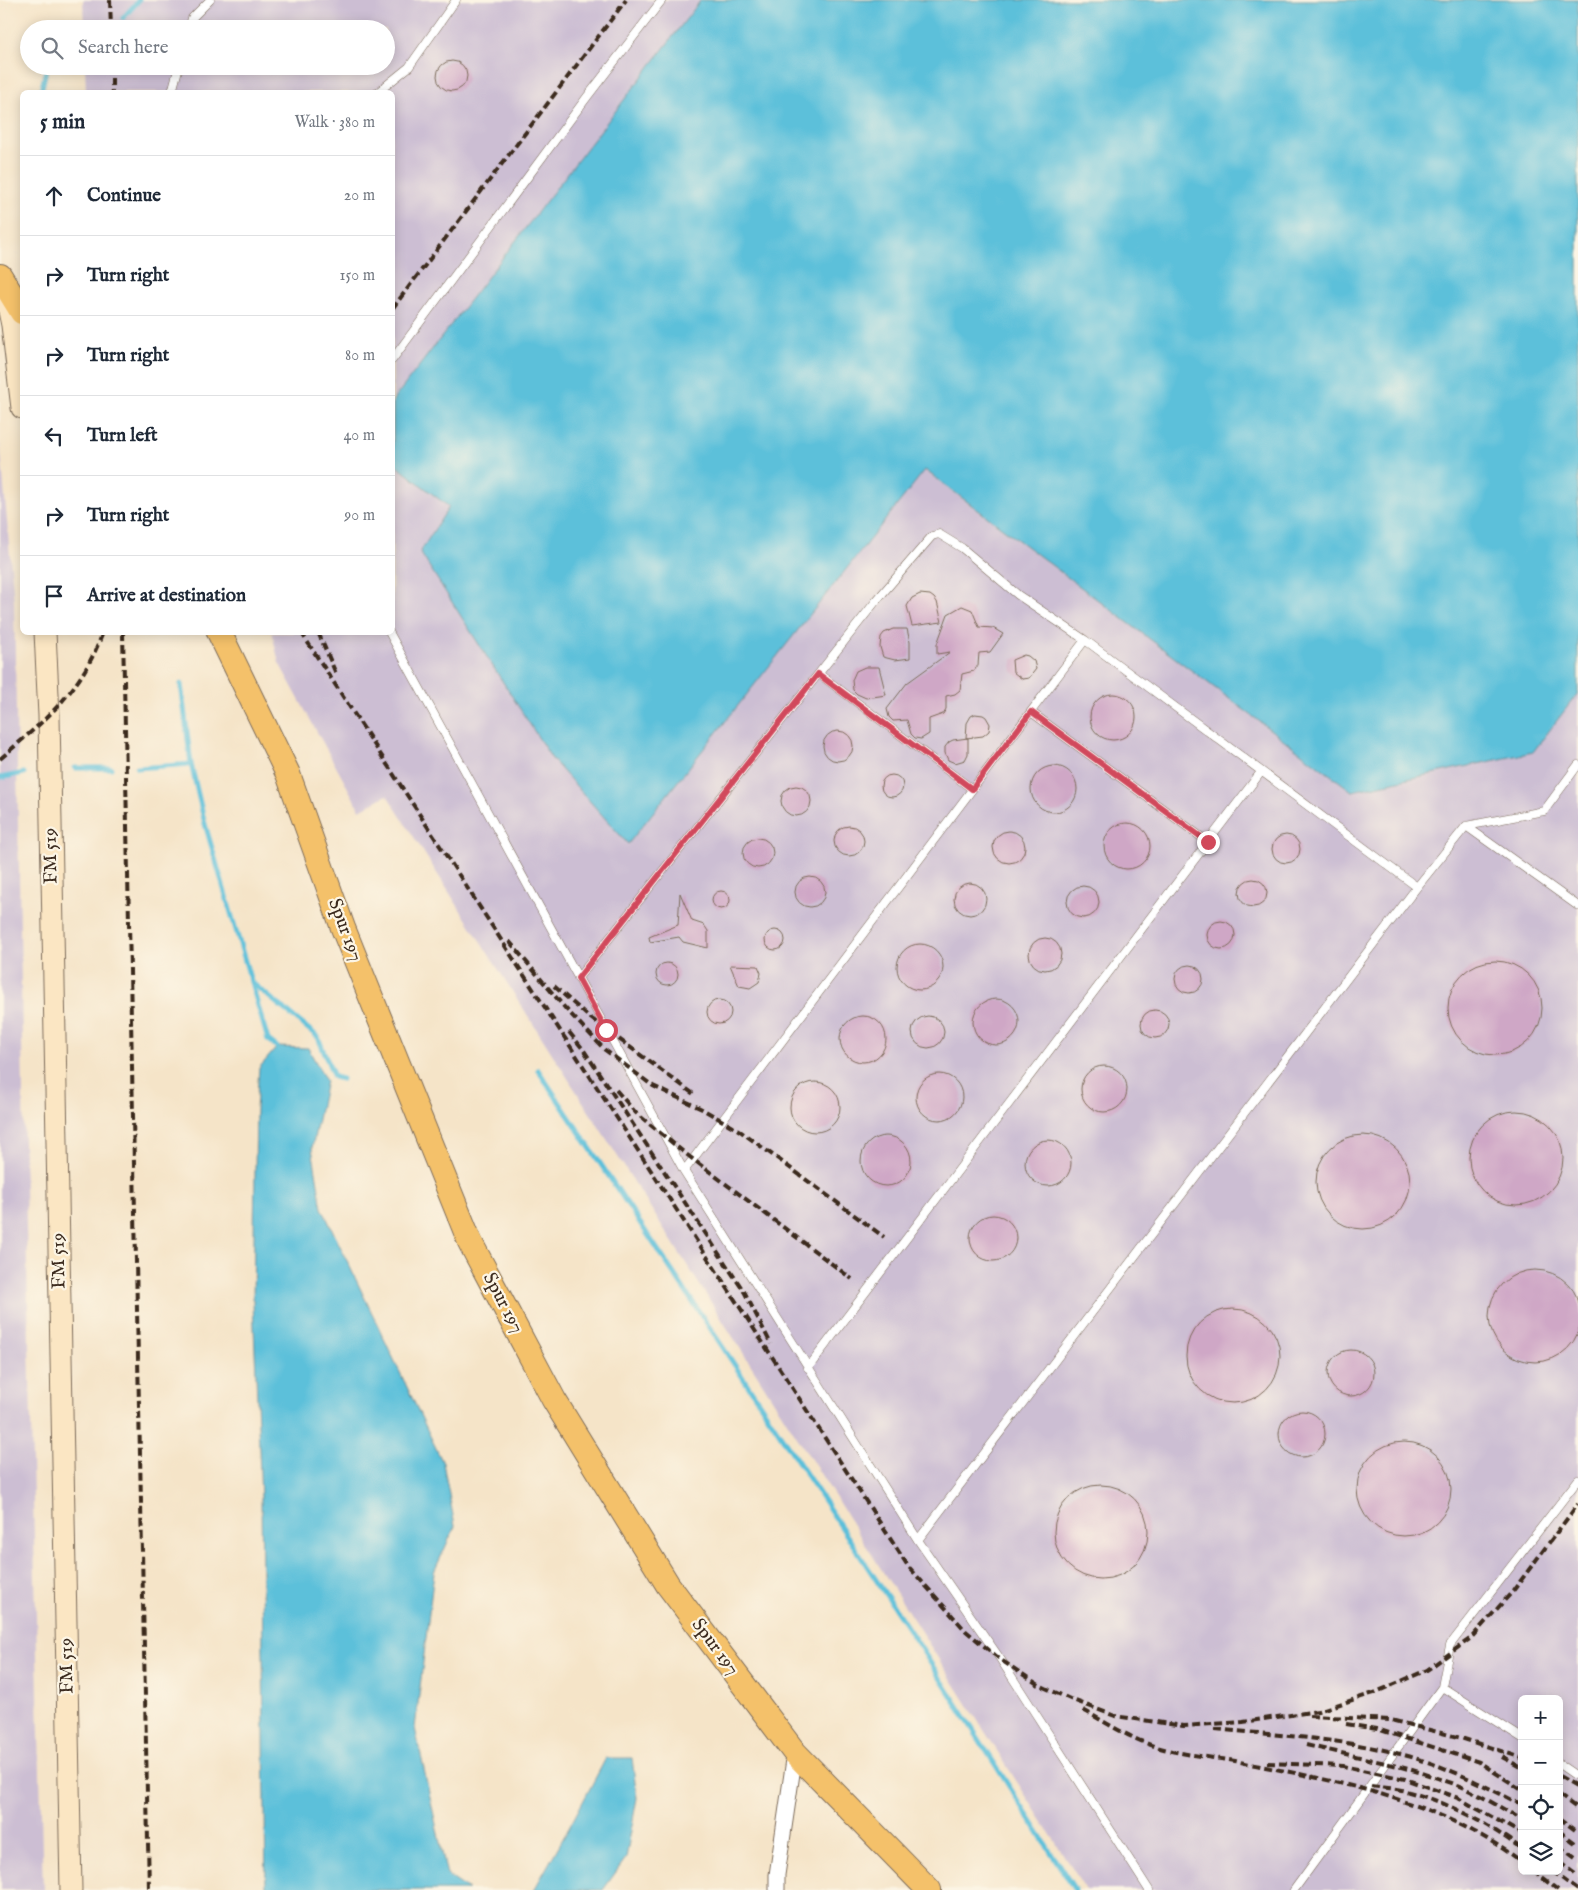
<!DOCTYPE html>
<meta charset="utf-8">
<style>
:root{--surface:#fff;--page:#f6f6f7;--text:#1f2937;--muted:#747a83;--line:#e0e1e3}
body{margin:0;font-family:"IM FELL English",serif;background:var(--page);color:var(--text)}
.controls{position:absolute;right:15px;bottom:15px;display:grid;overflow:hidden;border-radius:8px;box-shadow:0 2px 12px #0003}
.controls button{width:45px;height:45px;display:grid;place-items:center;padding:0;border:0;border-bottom:1px solid var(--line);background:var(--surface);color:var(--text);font:25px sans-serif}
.stop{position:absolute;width:15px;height:15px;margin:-11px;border:4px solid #d1495b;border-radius:50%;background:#fff}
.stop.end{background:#d1495b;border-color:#fff;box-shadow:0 1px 5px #0008}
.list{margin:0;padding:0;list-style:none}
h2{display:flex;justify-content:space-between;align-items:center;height:65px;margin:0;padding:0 20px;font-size:21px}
h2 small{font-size:16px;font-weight:400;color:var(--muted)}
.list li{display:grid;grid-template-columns:32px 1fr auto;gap:15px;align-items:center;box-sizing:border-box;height:80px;padding:0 20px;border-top:1px solid var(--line)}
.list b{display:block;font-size:19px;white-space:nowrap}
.list em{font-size:16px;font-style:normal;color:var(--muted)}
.icon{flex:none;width:28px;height:28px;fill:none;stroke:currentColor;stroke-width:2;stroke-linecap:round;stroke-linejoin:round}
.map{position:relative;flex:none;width:1578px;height:1890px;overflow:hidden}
.search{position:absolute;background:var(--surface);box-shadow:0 2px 12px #0003;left:20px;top:20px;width:375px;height:55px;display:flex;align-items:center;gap:12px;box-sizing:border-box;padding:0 18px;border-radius:28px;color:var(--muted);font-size:19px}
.panel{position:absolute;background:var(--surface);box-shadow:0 2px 12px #0003;left:20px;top:90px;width:375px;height:545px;border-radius:8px}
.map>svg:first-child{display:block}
</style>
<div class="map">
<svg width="1578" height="1890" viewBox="0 0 1578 1890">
<rect width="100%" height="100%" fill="#fcf5e5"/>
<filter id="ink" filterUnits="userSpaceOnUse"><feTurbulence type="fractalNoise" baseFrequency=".02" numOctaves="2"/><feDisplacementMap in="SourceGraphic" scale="10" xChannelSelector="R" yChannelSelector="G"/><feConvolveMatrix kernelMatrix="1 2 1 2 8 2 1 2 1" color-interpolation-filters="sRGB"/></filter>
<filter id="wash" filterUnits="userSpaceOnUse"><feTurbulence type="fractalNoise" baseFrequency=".0096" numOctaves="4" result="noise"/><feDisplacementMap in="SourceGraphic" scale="20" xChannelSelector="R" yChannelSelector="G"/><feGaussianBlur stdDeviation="1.12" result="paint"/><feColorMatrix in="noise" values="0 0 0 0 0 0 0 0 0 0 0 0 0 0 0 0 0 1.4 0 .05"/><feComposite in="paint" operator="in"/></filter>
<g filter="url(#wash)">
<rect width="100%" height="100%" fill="#f5e4c8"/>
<path fill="#ccbed3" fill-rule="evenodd" d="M83,0h618l-308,400 -1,-308h-306l-1,-26h301v-37h-302z
M0,442l14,159 10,545 19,744h-43z
M393,463l56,44 179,337 296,-374 428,321 181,-39 45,-59v1197h-492l-699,-1095 -27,15 -81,-147 -7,-30 120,-1zM1522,1699h37v172h-37z"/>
<path fill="#5cc0da" stroke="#4c757c" d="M701,0h877v693l-45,59 -181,39 -427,-321 -297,374 -76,-85 -132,-207 29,-45 -56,-44v-63z
M277,1047l31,1 18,33 -14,67 10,60 121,255 12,63 -21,46 -19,156 32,147 22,15h-203l-5,-392 -8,-196 3,-193 3,-41z
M606,1758h26l5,40 -11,60 -23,32h-69l36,-64z"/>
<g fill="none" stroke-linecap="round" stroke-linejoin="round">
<path stroke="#5cc0da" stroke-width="5" d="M123,18l16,-18
M90,29l8,-5
M41,92l6,-26
M181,684l10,80 14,60 63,216 9,7
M75,768h36
M137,768l54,-4
M0,778l24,-5
M251,982l67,55 16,40 8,2
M538,1070l184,276 199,302 154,242"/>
</g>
<g id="blocks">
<path fill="#cfa7c6" d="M437 76a15 15 0 1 1 30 0a15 15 0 1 1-30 0Z
M920,594l10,1 4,3 3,4 5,20 -30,4 -5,-20 5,-8z
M962,606l10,4 7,17 14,1 10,6 -13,18 -11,1 -1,12 -4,6 -12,3 -2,16 -5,4 -9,2v13l-3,5 -14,5v15l-8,5 -6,-1 -4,-4 -4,-14 -14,1 -4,-4 -2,-8 20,-26 43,-31 -13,2v-10l11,-30z
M893,629h14l3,13v16l-15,2 -12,-3 -3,-10 1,-10 3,-4z
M1024,655l4,1 6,5 2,8 -7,9 -7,1 -9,-7 -1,-12z
M865,667h14l7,28 -20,3 -9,-4 -4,-4 -1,-10 4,-9z
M1090 717a23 23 0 1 1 46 0a23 23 0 1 1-46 0Z
M975,714l8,1 3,2 4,7 -1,7 -6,5 -17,2 1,-15 4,-7z
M823 746a15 15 0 1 1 30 0a15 15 0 1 1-30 0Z
M968,738v16l-3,6 -10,3 -7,-3 -3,-7v-6l4,-5 4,-2z
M1031 789a23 23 0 1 1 46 0a23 23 0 1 1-46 0Z
M881 786a11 11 0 1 1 22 0a11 11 0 1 1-22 0Z
M781 801a15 15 0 1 1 30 0a15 15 0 1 1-30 0Z
M1104 846a23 23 0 1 1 46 0a23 23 0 1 1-46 0Z
M834 841a15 15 0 1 1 30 0a15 15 0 1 1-30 0Z
M993 847a16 16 0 1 1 32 0a16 16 0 1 1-32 0Z
M1272 849a14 14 0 1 1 28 0a14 14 0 1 1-28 0Z
M743 853a15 15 0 1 1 30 0a15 15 0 1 1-30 0Z
M795 892a15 15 0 1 1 30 0a15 15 0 1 1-30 0Z
M1239 893a14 14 0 1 1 28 0a14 14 0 1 1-28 0Z
M954 899a16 16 0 1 1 32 0a16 16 0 1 1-32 0Z
M1067 902a16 16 0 1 1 32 0a16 16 0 1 1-32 0Z
M712 900a9 9 0 1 1 18 0a9 9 0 1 1-18 0Z
M680,893l12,28 12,4 4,6v17l-25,-6 -4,-5 -29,5 -1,-5 29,-12z
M1207 935a14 14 0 1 1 28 0a14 14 0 1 1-28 0Z
M765 940a10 10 0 1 1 20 0a10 10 0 1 1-20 0Z
M1029 954a16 16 0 1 1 32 0a16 16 0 1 1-32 0Z
M897 967a23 23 0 1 1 46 0a23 23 0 1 1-46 0Z
M1448 1008a47 47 0 1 1 94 0a47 47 0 1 1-94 0Z
M656 974a11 11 0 1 1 22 0a11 11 0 1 1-22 0Z
M730,965l28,1 3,7 -2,9 -9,6 -11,-2z
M1175 979a14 14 0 1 1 28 0a14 14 0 1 1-28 0Z
M973 1022a23 23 0 1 1 46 0a23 23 0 1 1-46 0Z
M707 1012a12 12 0 1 1 24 0a12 12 0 1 1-24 0Z
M1141 1024a14 14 0 1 1 28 0a14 14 0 1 1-28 0Z
M912 1032a16 16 0 1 1 32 0a16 16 0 1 1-32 0Z
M840 1039a23 23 0 1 1 46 0a23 23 0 1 1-46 0Z
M1081 1089a23 23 0 1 1 46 0a23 23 0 1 1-46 0Z
M916 1097a23 23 0 1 1 46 0a23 23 0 1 1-46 0Z
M790 1107a25 25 0 1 1 50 0a25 25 0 1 1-50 0Z
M1469 1158a47 47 0 1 1 94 0a47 47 0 1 1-94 0Z
M1316 1182a47 47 0 1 1 94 0a47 47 0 1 1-94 0Z
M861 1161a25 25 0 1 1 50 0a25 25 0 1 1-50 0Z
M1025 1163a23 23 0 1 1 46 0a23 23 0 1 1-46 0Z
M970 1238a23 23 0 1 1 46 0a23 23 0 1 1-46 0Z
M1489 1316a46 46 0 1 1 92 0a46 46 0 1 1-92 0Z
M1186 1356a47 47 0 1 1 94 0a47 47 0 1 1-94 0Z
M1328 1373a23 23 0 1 1 46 0a23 23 0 1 1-46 0Z
M1279 1434a23 23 0 1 1 46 0a23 23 0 1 1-46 0Z
M1357 1489a47 47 0 1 1 94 0a47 47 0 1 1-94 0Z
M1054 1532a47 47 0 1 1 94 0a47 47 0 1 1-94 0Z"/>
</g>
</g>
<g filter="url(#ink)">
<use href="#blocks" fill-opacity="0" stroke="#7c6b5a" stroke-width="1"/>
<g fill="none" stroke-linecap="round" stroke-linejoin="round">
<defs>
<path id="service" d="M189,29l3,-11 18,-18
M172,92l7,-26
M378,92l31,-25 47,-67
M392,360l195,-263 75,-97
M389,632l295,539 234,369 83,120 148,230
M819,674l153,115
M1031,712l177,130
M1466,826l112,80
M578,978l298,-377 56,-65 7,-2 23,14 56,47 67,45
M684,1171l401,-531 332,247
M808,1368l453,-596
M918,1540l499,-653 49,-61 78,-15 34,-46
M1442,1687l80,51
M1559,1764l19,13
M1294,1890l148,-203 8,-42 128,-165"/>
<path id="minor" d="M777,1890v-15l18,-122"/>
<path id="secondary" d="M4,287l8,38 10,83
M45,632l4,84 22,1174"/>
<path id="primary" d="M0,276l22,36
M219,632l69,142 55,154 127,314 84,158 114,185 127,168 134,137"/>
</defs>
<use href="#service" stroke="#7c6b5a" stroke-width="9"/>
<use href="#minor" stroke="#7c6b5a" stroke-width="17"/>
<use href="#secondary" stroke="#7c6b5a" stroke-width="23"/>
<use href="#primary" stroke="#7c6b5a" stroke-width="26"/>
<use href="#service" stroke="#fff" stroke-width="8"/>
<use href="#minor" stroke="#fff" stroke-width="15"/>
<use href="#secondary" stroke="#fbe6c3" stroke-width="21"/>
<use href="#primary" stroke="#f4c16a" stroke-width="24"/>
<path stroke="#3b2a1e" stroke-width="4" stroke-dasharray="8 4" stroke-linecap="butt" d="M110,0l1,29
M112,66v26
M392,309l234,-309
M123,632l26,1258
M301,632l607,934 58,65 35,29 38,25 31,14 45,17 68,10 60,-4 75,-11 56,-18 53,-23 44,-32 42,-47 65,-87
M318,632l19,44
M0,759c46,-40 81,-67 103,-127
M509,941l56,67 40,42 48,36 49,23 38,22 144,106
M554,986l35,31 106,78
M569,1032l14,17 162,244 26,51
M616,1090l20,23 50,41 166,125
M1083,1710c24,13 48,29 74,37 25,8 53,10 78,14 101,20 203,38 287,101
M1309,1716l82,4 70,18 61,20
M1346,1724l31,5 102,33 43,28
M1215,1729c69,7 140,10 206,31 36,11 68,28 101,45
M1306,1745c46,11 93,19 137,35 28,9 54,25 79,40
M1502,1757l20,11
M1267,1763l76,3 62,13 53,19 64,36
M1559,1776l19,11
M1371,1786c13,2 26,2 38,6 41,11 79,32 113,57
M1559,1795l19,14
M1559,1818l19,14
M1559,1831l19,14
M1559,1846l19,14
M1559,1862l19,14
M1533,1871l25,19
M1552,1871l26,19"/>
</g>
</g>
<g fill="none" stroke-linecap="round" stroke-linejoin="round" filter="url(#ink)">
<path stroke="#d1495b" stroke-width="6" d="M606,1030l-28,-52 240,-304 154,115 59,-77 177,130"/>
</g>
<g text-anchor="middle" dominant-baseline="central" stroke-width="4.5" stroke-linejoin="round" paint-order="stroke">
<g font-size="19" fill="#3b2a1e" stroke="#fcf5e5">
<text transform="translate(51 856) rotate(-91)">FM 519</text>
<text transform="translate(345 930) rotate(69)">Spur 197</text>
<text transform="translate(59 1261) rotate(-91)">FM 519</text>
<text transform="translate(503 1303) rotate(62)">Spur 197</text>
<text transform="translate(715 1647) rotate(53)">Spur 197</text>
<text transform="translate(67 1666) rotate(-91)">FM 519</text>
</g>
</g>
</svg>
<div class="controls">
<button>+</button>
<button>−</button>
<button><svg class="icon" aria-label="locate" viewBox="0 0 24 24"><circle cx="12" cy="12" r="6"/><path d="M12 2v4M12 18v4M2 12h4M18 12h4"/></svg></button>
<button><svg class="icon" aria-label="layers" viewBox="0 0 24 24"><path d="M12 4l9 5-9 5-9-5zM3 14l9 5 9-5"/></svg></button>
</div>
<div class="stop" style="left:606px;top:1030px"></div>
<div class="stop end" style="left:1208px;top:842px"></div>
<div class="search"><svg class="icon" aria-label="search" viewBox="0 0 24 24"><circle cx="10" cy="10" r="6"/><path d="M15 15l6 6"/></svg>Search here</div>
<section class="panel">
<h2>5 min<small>Walk · 380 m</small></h2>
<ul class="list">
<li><svg class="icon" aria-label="ahead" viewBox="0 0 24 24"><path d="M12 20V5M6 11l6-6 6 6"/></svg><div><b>Continue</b></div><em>20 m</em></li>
<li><svg class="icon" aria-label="right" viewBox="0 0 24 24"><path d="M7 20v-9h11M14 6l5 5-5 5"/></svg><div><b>Turn right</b></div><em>150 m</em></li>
<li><svg class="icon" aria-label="right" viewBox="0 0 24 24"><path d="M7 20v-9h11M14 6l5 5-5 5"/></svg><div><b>Turn right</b></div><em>80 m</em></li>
<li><svg class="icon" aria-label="left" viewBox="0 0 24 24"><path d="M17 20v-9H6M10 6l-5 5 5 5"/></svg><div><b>Turn left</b></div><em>40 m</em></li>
<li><svg class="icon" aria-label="right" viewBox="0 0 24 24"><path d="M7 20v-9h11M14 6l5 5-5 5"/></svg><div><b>Turn right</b></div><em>90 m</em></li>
<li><svg class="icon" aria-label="arrive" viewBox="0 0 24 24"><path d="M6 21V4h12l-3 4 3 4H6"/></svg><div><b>Arrive at destination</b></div></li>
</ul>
</section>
</div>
